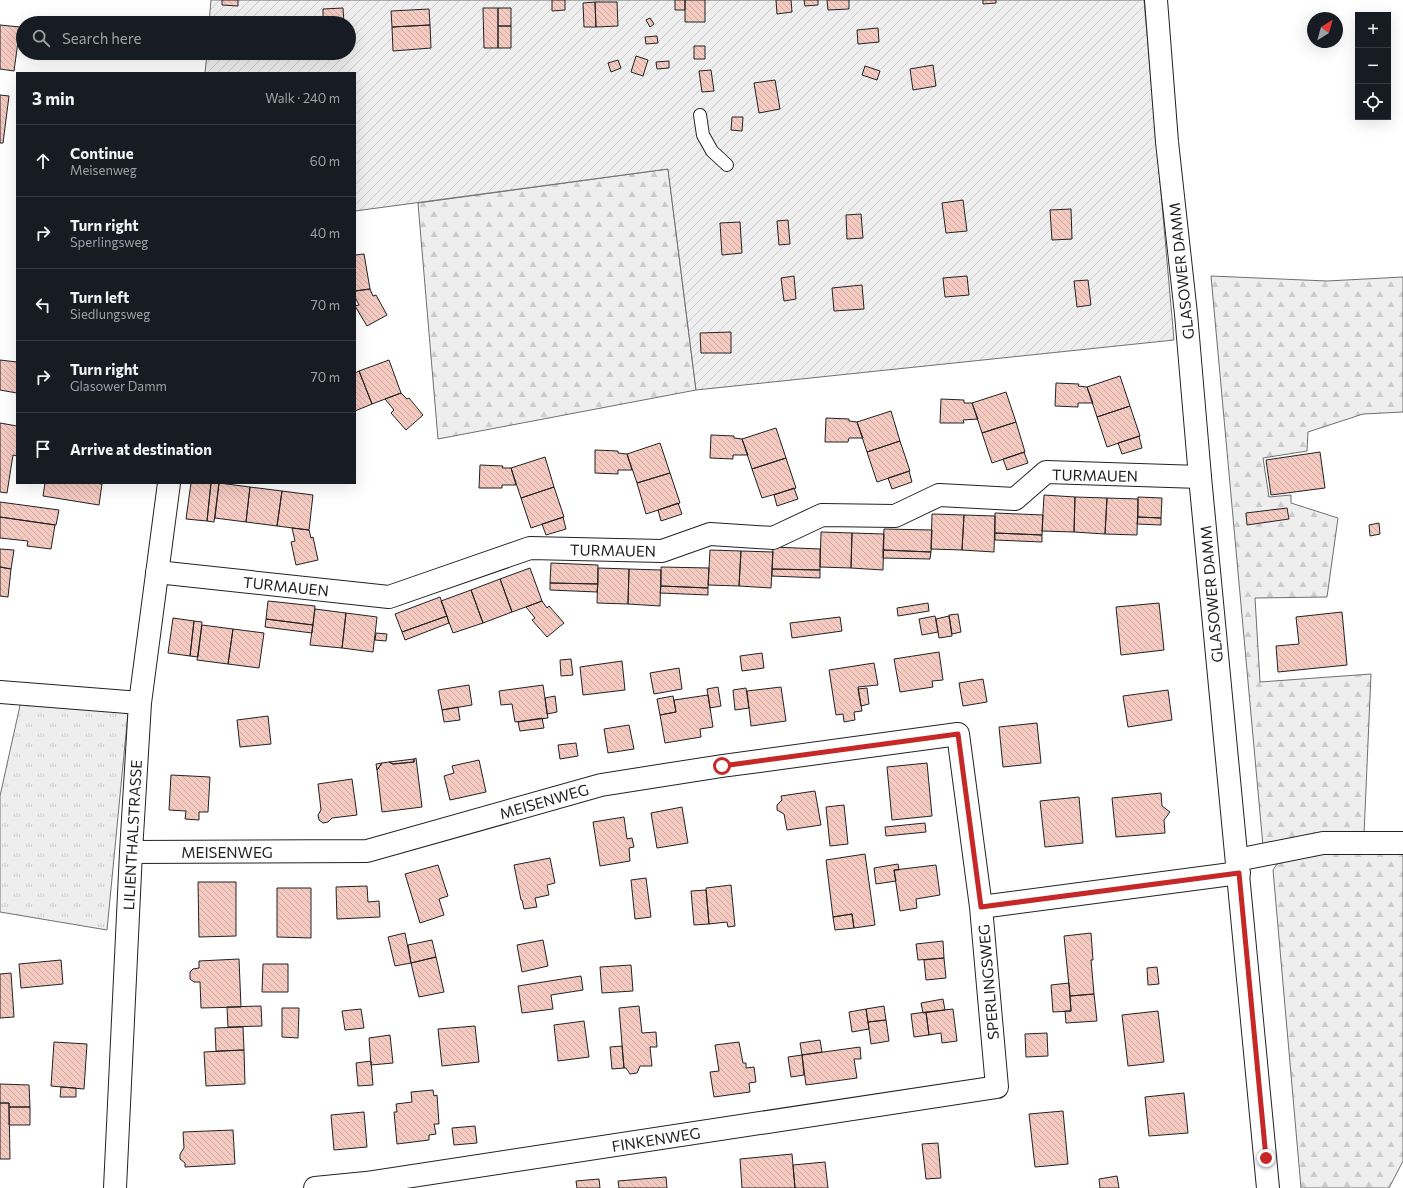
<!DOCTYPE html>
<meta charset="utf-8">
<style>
:root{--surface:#171b24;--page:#20242c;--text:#f1f3f6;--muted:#9ea1a6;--line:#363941}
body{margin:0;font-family:Commissioner,sans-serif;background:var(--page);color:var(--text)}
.controls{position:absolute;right:12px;top:12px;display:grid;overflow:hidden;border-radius:0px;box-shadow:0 4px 16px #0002}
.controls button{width:36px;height:36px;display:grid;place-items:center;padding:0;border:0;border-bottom:1px solid var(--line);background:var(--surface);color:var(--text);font:20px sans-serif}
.compass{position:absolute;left:1307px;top:12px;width:36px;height:36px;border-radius:50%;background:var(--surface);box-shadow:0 4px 16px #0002;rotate:37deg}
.stop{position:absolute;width:12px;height:12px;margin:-9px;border:3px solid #c62828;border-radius:50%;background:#fff}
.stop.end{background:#c62828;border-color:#fff;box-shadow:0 1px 4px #0008}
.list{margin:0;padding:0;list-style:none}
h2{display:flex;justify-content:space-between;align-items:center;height:52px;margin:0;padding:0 16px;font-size:17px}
h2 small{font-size:13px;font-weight:400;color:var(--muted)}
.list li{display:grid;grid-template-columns:26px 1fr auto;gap:12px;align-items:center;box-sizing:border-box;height:72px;padding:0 16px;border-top:1px solid var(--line)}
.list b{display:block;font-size:15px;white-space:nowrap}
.list p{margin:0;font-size:13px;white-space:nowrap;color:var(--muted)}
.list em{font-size:13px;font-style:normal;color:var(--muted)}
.icon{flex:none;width:22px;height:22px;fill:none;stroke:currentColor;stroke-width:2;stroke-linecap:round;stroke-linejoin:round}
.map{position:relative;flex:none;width:1403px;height:1188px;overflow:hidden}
.search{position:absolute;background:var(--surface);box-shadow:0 4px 16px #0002;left:16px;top:16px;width:340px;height:44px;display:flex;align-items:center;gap:10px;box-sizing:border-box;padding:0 14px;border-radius:22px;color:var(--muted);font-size:15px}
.panel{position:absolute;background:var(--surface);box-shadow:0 4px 16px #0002;left:16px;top:72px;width:340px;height:412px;border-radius:0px}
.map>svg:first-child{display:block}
</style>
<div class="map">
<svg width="1403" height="1188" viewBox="0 0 1403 1188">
<defs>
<pattern id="grass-tufts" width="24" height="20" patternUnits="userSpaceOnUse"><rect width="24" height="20" fill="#eee"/><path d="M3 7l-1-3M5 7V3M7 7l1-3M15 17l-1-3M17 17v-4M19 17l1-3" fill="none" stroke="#ccc"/></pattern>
<pattern id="forest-firs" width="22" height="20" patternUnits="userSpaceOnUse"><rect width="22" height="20" fill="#eee"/><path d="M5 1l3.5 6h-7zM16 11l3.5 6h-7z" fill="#ccc"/></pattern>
<pattern id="garden-furrows" width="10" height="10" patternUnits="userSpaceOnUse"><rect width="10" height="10" fill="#eee"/><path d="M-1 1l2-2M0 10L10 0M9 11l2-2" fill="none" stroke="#ccc"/></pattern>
<pattern id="building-back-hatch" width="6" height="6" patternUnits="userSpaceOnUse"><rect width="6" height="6" fill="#f3c9c0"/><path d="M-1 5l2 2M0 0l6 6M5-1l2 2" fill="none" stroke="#d0aca5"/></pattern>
</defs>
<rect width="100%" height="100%" fill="#fff"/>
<path fill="url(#grass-tufts)" stroke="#6f6f6f" d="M21,701l107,12 -21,217 -107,-18v-116z"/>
<path fill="url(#forest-firs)" stroke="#6f6f6f" d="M668,169l28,221 -258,49 -20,-236z
M1211,276l116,5 76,-4v135l-40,2 -55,18 -1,19 -44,7 6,39 22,-2v8l47,15 -11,79 -72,1 5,84 111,-8 -7,161 -101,11z
M1323,852l80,2v307l-14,27h-88l-28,-318 4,-6z"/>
<path fill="url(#garden-furrows)" stroke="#6f6f6f" d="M211,0h933l30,340 -478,50 -28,-221 -313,42v-138h-150l2,-20h142v-30h-140z"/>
<path fill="url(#building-back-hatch)" stroke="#222" d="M222,0h16v6l-16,-1z
M552,0h13v10l-13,1z
M675,0h10v10h-10z
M685,0h20v22h-20z
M776,0h15l1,12 -15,2z
M804,0h14v5l-13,1z
M827,0h22v9l-21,1z
M983,0h13v3l-13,1z
M595,2h22l1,24 -22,1z
M595,2l1,25h-12l-1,-24z
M343,8l1,15h-21v-14z
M483,8h15v40h-14z
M498,8h13v18h-13z
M429,9l1,16 -38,2 -1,-16z
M650,18l4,6 -4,3 -4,-7z
M0,25l20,2 -6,44 -14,-2z
M430,25l1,23 -38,3 -1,-24z
M498,26h13v22h-13z
M878,28l1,14 -21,2 -1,-14z
M657,36l1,7 -12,1 -1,-7z
M694,46h11v13h-11z
M636,56l12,4 -5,16 -12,-4z
M618,60l3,8 -10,4 -3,-9z
M669,61v7l-12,1 -1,-7z
M933,65l3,21 -23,4 -3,-21z
M865,66l15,5 -3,9 -15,-5z
M711,70l3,21 -12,1 -3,-21z
M775,80l5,29 -21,4 -5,-30z
M0,95l9,1 -6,47h-3z
M732,117h11l-1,14 -11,-1z
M963,200l4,31 -21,2 -4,-30z
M1071,209l1,30 -20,1 -2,-30z
M861,214l2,24 -16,1 -1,-24z
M788,220l2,24 -11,1 -2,-24z
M740,222l2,31 -20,2 -2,-32z
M364,254l6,35 -15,2v-36z
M794,276l2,23 -12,2 -3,-23z
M967,276l2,19 -24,2 -2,-19z
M1088,280l3,25 -14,2 -3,-26z
M862,285l2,24 -30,2 -2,-23z
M370,289l3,7 3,-1 11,20 -20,11 -12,-20 4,-1 -4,-8v-6z
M731,332v21h-30l-1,-20z
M0,360l17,2v31l-17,-3z
M389,360l12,33 -29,11 -13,-33z
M359,371l13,33 -17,7v-38z
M1120,376l10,30 -33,11 -10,-30z
M1056,383l23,1 -1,2 9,1 6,16h-15v4l-23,-1z
M1006,392l10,30 -34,11 -10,-30z
M401,393l6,6 2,-1 14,17 -17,15 -15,-17 3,-3 -9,-11z
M941,399l23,1v3h8l6,16 -15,1 1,3h-24z
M1130,406l10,30 -33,11 -10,-30z
M891,411l9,30 -33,11 -10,-30z
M826,418l23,1v2l8,1 6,16h-14l-1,4h-23z
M1016,422l9,30 -33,11 -10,-30z
M0,423l17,3v30l-4,-1 -6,38 -7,-1z
M776,428l10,30 -34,11 -10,-30z
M711,435l23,1v2l8,1 6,16h-15v4l-23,-1z
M1139,436l3,12 -20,6 -4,-11z
M900,441l10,30 -33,11 -10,-30z
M660,443l10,30 -33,10 -10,-29z
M595,450l23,1v2l9,1 5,16h-14v4l-23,-1z
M1024,452l4,11 -21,7 -4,-11z
M1320,452l5,36 -54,7 -5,-35z
M545,457l9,30 -33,11 -10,-30z
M786,458l10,30 -34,10 -10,-29z
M480,465l23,1 -1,2h9l5,17h-14v3h-23z
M909,471l3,11 -20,7 -4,-11z
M670,473l10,30 -34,11 -9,-31z
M45,483h50l7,1 -3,21 -56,-9z
M191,483h20l-4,38 -21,-2z
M211,483h8l-5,39 -7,-1z
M219,483l31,4 -4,35 -31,-4z
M250,487l32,4 -5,35 -31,-4z
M554,487l10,30 -33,11 -10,-30z
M794,488l4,11 -21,7 -3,-11z
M282,491l31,4 -4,35 -32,-4z
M1044,495l31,2 -1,35 -32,-1z
M1075,497l32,1 -2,36 -31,-2z
M1138,497l24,1 -1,20 -23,-1z
M1107,498l31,1 -1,36 -32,-1z
M0,502l59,8 -3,15 -56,-8z
M678,503l4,11 -21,7 -3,-11z
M1287,508l2,11 -42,6 -1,-12z
M995,513l48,2 -1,20 -47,-2z
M932,514l32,1 -2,35 -31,-1z
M964,515l31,1 -1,36 -32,-2z
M0,517l55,8 -4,24 -24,-3 1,-5 -28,-3z
M563,517l3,12 -20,6 -4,-11z
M1138,517l23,1v7l-24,-1z
M1379,523l1,11 -10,2 -1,-11z
M292,528l17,2 2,8 2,-1 5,23 -22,5 -5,-23 4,-1z
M884,529l48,1 -1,22 -48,-2z
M821,532l31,1 -1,35 -31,-1z
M852,533l32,1 -1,36 -32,-2z
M995,533l47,2v7l-47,-2z
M773,547l47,2v21l-48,-1z
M0,549l14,1 -3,19 -11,-2z
M710,550l31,1 -2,35 -31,-1z
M883,550l48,2 -1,7 -47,-1z
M741,551l32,1 -2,36 -32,-2z
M551,563l47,2v19l-48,-1z
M0,567l11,2 -3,28 -8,-1z
M661,567l48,1 -1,20 -47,-2z
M530,568l12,33 -30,11 -12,-33z
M598,568l31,1 -1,35 -31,-1z
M629,569l32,1 -1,36 -32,-2z
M772,569l48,1v8l-48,-2z
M500,579l12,33 -29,11 -12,-33z
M550,583l48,1 -1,8 -47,-2z
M661,586l47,2v7l-48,-2z
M471,590l12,33 -30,10 -12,-32z
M440,597l7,19 -45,16 -7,-18z
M268,601l47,5 -2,19 -47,-6z
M542,601l5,7 2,-2 15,17 -17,14 -15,-17 3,-2 -9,-11z
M928,603l1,8 -31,5 -1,-8z
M1159,603l5,47 -43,5 -5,-48z
M315,609l31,4 -4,35 -32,-3z
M1342,612l5,53 -69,7 -2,-26 23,-2 -3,-27z
M346,613l31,4 -4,35 -31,-4z
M958,614l3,18 -9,2 -3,-19z
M447,616l2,7 -44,17 -3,-8z
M935,616l3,16 -16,3 -3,-16z
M949,616l3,20 -13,2 -3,-19z
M840,617l2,14 -50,7 -2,-15z
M173,618l21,3 -4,35 -22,-3z
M266,619l47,6 -1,8 -47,-6z
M194,621l8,1 -4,35 -8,-1z
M202,625l31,4 -5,35 -31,-4z
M233,629l31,4 -5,35 -31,-4z
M376,633l11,1 -1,7 -11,-1z
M939,652l4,28 -11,1 1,6 -33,5 -6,-33z
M762,653l2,15 -22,3 -2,-15z
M571,659l2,16 -12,1 -1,-16z
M622,661l3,29 -42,5 -3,-28z
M874,663l4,22 -20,2 4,24 -8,1 1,8 -11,2 -1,-8 -7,1 -7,-45z
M679,668l3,21 -28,5 -4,-21z
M983,679l4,23 -24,4 -4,-23z
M469,685l3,20 -30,5 -4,-20z
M543,685l5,33 -33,4 -3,-18 -11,1 -2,-14z
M718,687l3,19 -11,2 -3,-19z
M781,687l5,34 -35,5 -4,-35z
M746,688l3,20 -14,2 -2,-20z
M867,688l2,16 -8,2 -3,-17z
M1168,690l4,30 -44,7 -5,-31z
M708,695l5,32 -13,2 1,8 -36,6 -5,-28 16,-3 -2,-12z
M555,696l2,16 -10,2 -2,-16z
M673,696l3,16 -16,3 -3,-16z
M458,707l2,13 -16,2 -2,-12z
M268,716l3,28 -31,3 -3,-27z
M542,718l2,10 -24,3 -2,-9z
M1037,723l4,40 -38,4 -4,-40z
M629,725l5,24 -26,4 -4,-24z
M576,743l2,13 -18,3 -2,-14z
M416,758l6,49 -40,5 -5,-42 5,-7 7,-1 4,2 21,-2v-3z
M414,759v3l-21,2 -4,-2z
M479,760l7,32 -36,8 -6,-24 10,-3 -2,-7z
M382,763l-5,7 -1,-6z
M927,763l5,53 -40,4 -5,-53z
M171,775l39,2 -2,35h-9v8l-14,-1 1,-8 -17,-1z
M352,779l5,36 -25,3 -4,4 -5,1 -4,-3 -1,-5 3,-5 -3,-26z
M815,791l6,34 -34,5 -3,-16 -7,-4v-5l5,-5 -1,-4z
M1161,793l1,13 8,6 -6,8 1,13 -49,4 -4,-39z
M1079,797l4,46 -38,4 -5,-46z
M844,805l4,39 -18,2 -4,-39z
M682,807l6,36 -31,5 -6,-35z
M624,817l3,22 5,-1 2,9 -5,1 1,13 -30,5 -7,-44z
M925,823l1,9 -40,4 -1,-9z
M865,854l10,71 -21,3 -2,-14 -19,3 -7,-57z
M550,858l5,25 -8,2 2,10 -14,3 2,9 -13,2 -2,-9h-1l-7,-35z
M898,864l1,6h-5l2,11 -20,3 -2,-16z
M438,865l10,31 -9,3 5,16 -24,8 -15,-49z
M936,865l4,30 -24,4 1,9 -17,3 -6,-41z
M646,878l5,39 -16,2 -4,-39z
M198,882h38v54l-37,1z
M731,885l4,41 -7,1 -1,-5 -18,2 -3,-36z
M367,886l1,16 11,-1 1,16 -43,2 -1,-32z
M277,888h34v50l-34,-1z
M706,890l3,34 -15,1 -3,-34z
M852,914l2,14 -19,2 -2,-13z
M405,933l6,30 -16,3 -7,-29z
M1091,933l2,27h-2l3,34 -24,2 -6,-60z
M432,940l4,17 -25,6 -3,-18z
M543,940l5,26 -26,6 -5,-27z
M943,941l1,17 -26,2 -2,-16z
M436,957l8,35 -25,5 -8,-34z
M944,958l2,20 -20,2 -2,-20z
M239,959l2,48 -40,1 -1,-26h-6l-4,-3v-7l3,-3 6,-1v-7z
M61,960l2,24 -42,4 -2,-24z
M263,964h25v28h-26z
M631,965l2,26 -31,2 -2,-26z
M1157,967l2,17 -11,1 -1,-17z
M11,973l3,44 -14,1v-44z
M581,976l2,14 -32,5 2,14 -31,4 -4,-27z
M1069,983l2,28 -18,1 -2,-27z
M1094,994l3,27 -31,2 -1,-12h6l-1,-15z
M943,999l2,11 -22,3 -2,-10z
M261,1006l1,20 -34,1 -1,-20z
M639,1006l3,27 14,-1 1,15h-7l2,19h-12l-3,7 -7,1 -4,-6h-2l-5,-60z
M884,1006l2,14 -18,2 -2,-13z
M282,1008h17l-1,30 -16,-1z
M361,1009l3,19 -19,2 -3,-19z
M866,1009l3,20 -17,3 -3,-20z
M953,1009l4,32 -15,2 -1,-10 -12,2 -3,-23z
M1158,1011l6,51 -36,4 -6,-51z
M926,1012l3,23 -15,2 -3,-23z
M886,1020l3,21 -18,3 -3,-22z
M584,1021l5,36 -31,4 -4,-36z
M475,1026l4,36 -37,4 -4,-37z
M243,1027l1,23 -28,1 -1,-23z
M1047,1033l1,23 -22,1 -1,-23z
M390,1035l3,28 -22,2 -2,-27z
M820,1040l2,12 -20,3 -2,-12z
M54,1042l33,2 -3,45 -33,-3z
M739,1042l4,21h3v5l8,-1 2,15 -7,1 1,9 -36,5 -4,-25 9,-1 -4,-26z
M622,1046l2,22 -12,1 -2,-22z
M860,1047l1,12h-7l3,19 -51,7 -4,-30z
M244,1050l1,34 -39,2 -2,-34z
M802,1055l2,20 -13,2 -3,-20z
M371,1061l2,24 -15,1 -2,-23z
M0,1084l29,1 1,22h-21v-4h-9z
M61,1087l15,1v9h-16z
M433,1090l1,6 3,-1 2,29h-5l2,10 -7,1v5l-32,4 -3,-32h3l-1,-8 16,-2 -1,-10z
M1184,1093l4,40 -39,3 -4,-39z
M0,1103h9l1,56h-10z
M9,1107h21v18h-21z
M1063,1111l5,53 -33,3 -6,-53z
M364,1112l3,35 -33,3 -3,-35z
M475,1126l2,17 -23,2 -2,-17z
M233,1130l2,34 -50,3v-4l-5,-4v-5l4,-6 -1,-16z
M938,1143l3,35 -15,1 -4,-35z
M792,1154l3,34h-53l-2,-29z
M825,1162l3,26h-33l-2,-23z
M1117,1176l2,12h-19l-1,-9z
M666,1177l1,11h-48l-1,-7z
M599,1179l1,9h-23l-1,-7z"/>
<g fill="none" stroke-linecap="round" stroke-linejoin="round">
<defs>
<path id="lane" d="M700,115l3,20 9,16 15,14"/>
<path id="street" d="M157,572l232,25 141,-49 132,3 48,-17 63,4 49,-23 73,1 44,-21 76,4 31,-27 154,5
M0,692l140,11
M131,852l236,-1 234,-66 121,-19 236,-32 23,173 16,180 -631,96 -51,5
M1237,860l86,-17h80
M981,907l258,-34
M115,1188l16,-336 9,-149 29,-220"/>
<path id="secondary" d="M1156,0l11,142 19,172 14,163 68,711"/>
</defs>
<use href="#lane" stroke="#222" stroke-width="14"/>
<use href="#street" stroke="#222" stroke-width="24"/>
<use href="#secondary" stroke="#222" stroke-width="24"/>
<use href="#lane" stroke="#fff" stroke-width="12"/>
<use href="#street" stroke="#fff" stroke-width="22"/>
<use href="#secondary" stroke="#fff" stroke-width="22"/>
</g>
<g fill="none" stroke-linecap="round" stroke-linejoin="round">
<path stroke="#c62828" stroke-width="5" d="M722,766l236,-32 23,173 258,-34 27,285"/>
</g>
<g text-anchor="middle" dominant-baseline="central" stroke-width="3" stroke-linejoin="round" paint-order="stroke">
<g font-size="15" fill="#222" stroke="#fff">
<text transform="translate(1181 271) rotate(-96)">GLASOWER DAMM</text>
<text transform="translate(1095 475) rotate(1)">TURMAUEN</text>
<text transform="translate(613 550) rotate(1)">TURMAUEN</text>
<text transform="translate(286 586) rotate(6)">TURMAUEN</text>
<text transform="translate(1211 594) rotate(-95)">GLASOWER DAMM</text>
<text transform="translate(544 801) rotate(-16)">MEISENWEG</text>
<text transform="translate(132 835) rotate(-87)">LILIENTHALSTRASSE</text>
<text x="227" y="852">MEISENWEG</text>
<text transform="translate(988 982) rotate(-95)">SPERLINGSWEG</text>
<text transform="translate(656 1139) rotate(-9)">FINKENWEG</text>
</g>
</g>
</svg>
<div class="controls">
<button>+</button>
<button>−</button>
<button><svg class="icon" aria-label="locate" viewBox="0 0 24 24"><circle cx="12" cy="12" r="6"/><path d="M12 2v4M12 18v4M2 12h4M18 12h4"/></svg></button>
</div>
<svg class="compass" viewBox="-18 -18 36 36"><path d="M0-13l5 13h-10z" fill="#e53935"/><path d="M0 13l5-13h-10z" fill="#9ea1a6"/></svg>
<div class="stop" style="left:722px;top:766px"></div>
<div class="stop end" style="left:1266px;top:1158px"></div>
<div class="search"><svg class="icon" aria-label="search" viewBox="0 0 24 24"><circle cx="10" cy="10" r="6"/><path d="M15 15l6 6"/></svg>Search here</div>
<section class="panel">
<h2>3 min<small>Walk · 240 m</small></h2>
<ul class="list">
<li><svg class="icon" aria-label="ahead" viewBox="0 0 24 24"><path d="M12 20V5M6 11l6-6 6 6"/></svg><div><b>Continue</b><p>Meisenweg</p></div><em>60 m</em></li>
<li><svg class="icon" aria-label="right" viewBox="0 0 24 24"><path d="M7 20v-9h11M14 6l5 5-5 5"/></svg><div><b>Turn right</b><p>Sperlingsweg</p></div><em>40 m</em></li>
<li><svg class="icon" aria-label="left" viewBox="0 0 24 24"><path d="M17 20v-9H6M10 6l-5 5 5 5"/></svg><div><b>Turn left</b><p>Siedlungsweg</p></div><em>70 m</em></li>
<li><svg class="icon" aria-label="right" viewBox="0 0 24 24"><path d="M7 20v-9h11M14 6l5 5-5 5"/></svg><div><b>Turn right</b><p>Glasower Damm</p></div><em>70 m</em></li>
<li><svg class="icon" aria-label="arrive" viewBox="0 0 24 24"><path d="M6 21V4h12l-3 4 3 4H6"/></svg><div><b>Arrive at destination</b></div></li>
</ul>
</section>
</div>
